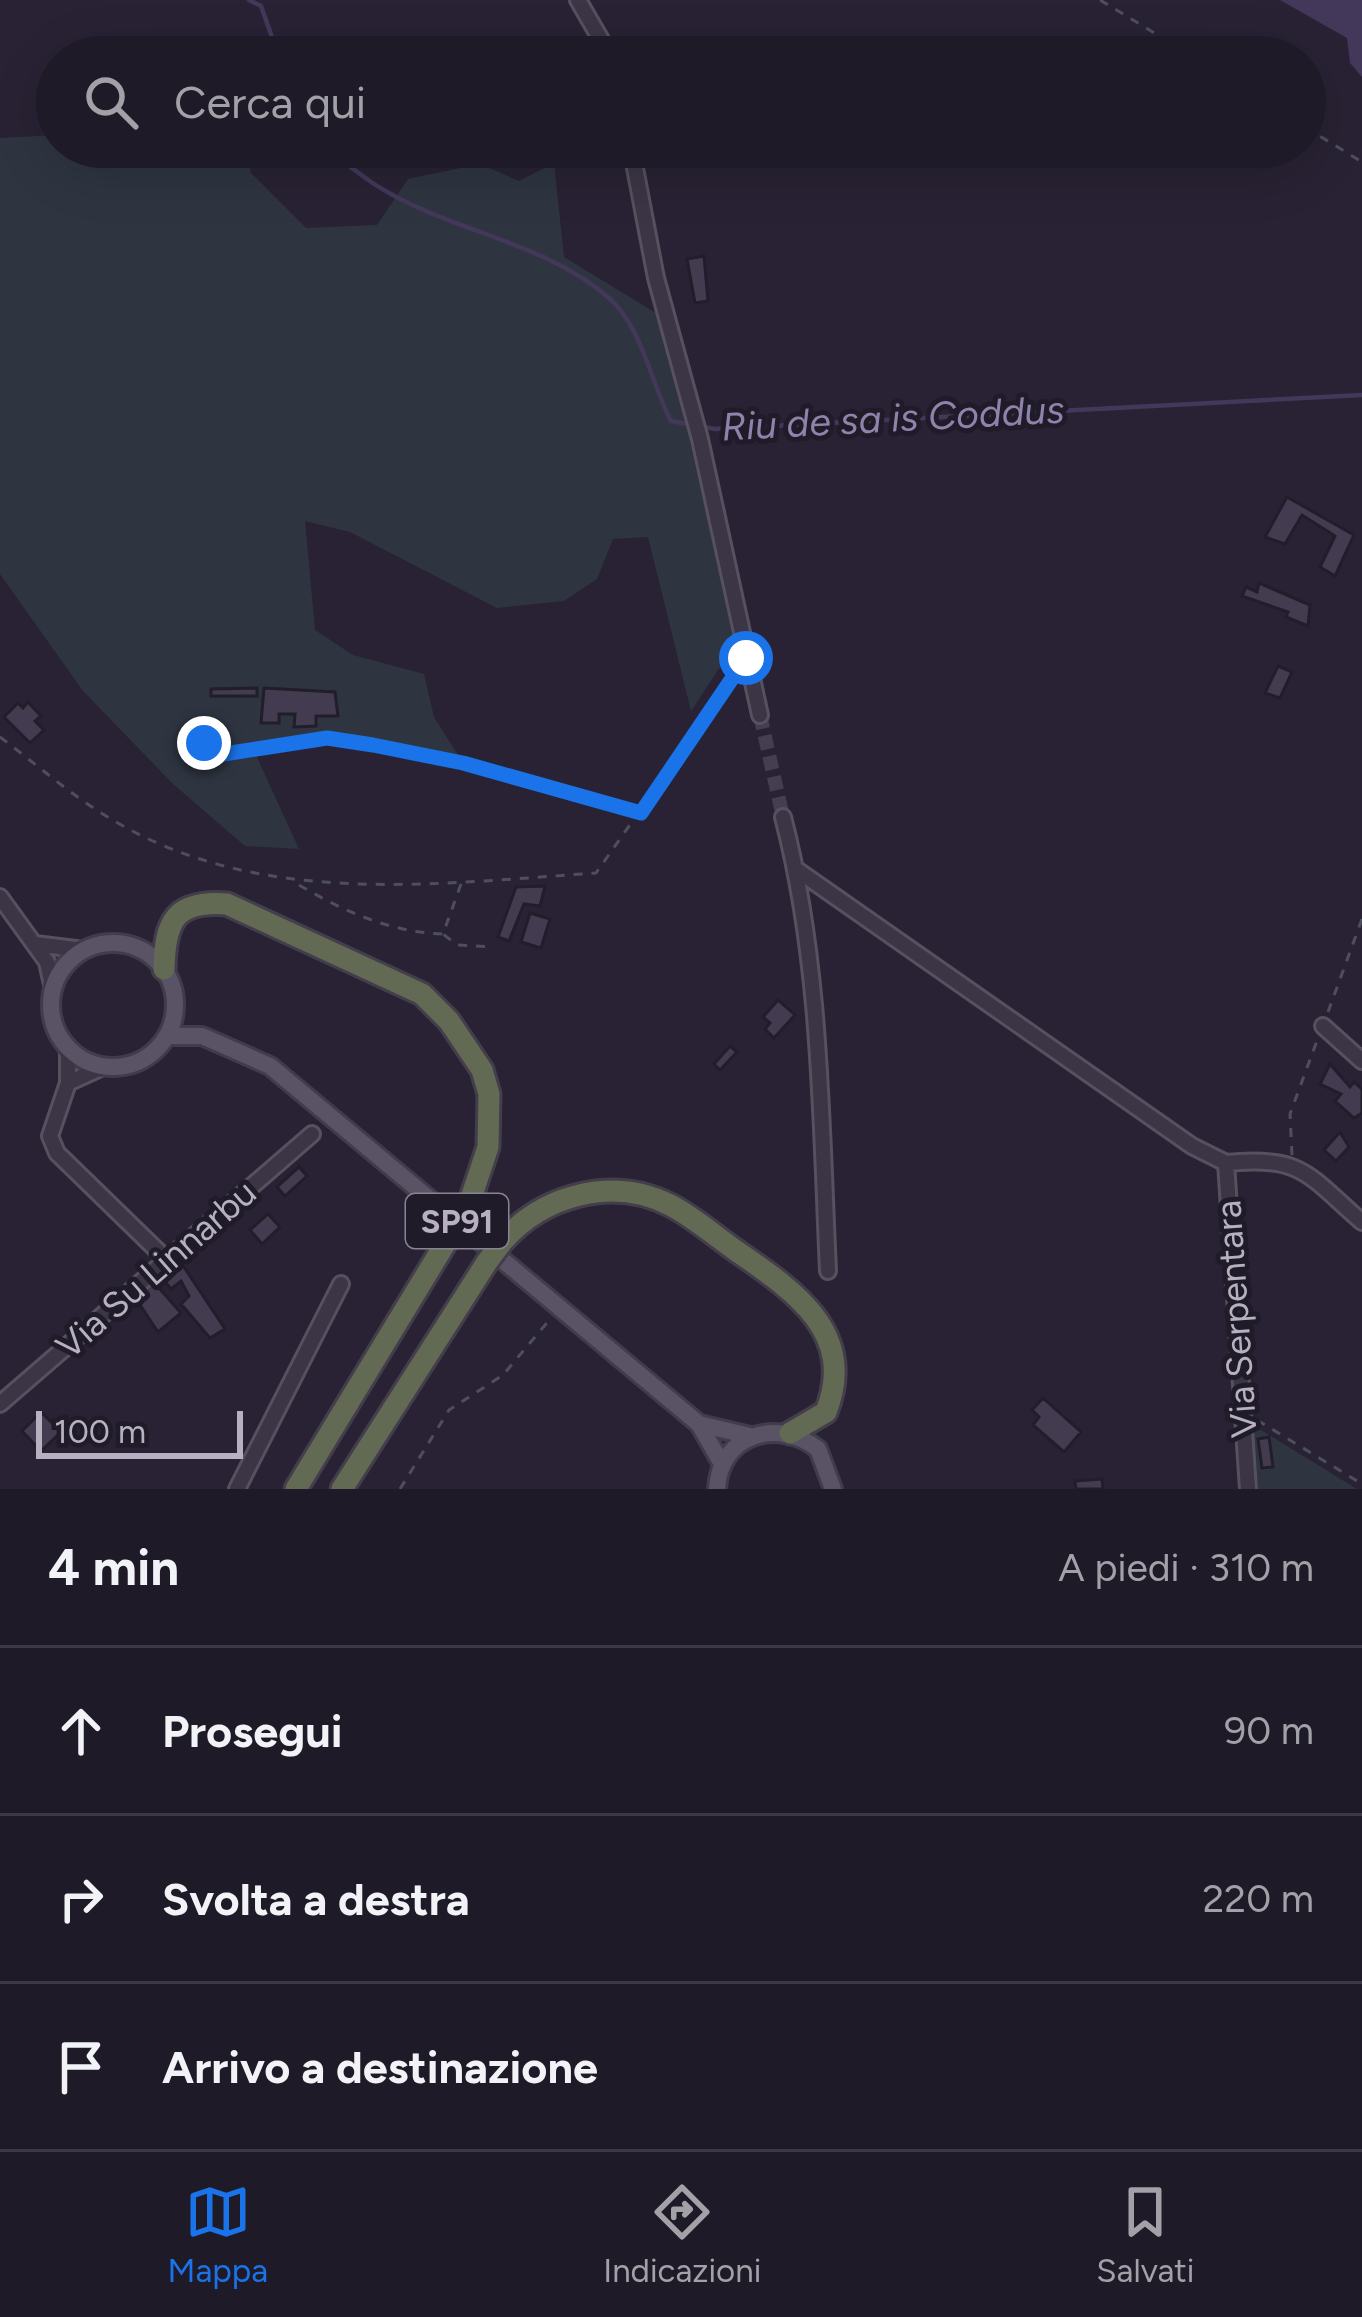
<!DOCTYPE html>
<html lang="it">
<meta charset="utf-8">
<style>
:root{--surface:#1e1a27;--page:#26232f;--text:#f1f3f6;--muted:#a1a1a7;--line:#3c3844;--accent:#1a73e8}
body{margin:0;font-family:Figtree,sans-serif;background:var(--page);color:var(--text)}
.scale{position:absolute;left:36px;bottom:30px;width:207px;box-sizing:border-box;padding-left:12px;border:6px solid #b6b0c1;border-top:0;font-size:33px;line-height:42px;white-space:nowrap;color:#b6b0c1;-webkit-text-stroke:9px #201b29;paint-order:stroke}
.stop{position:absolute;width:36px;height:36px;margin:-27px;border:9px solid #1a73e8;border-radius:50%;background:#fff}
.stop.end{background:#1a73e8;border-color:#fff;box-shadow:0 3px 12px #0008}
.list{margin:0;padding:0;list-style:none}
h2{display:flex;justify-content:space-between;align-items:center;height:156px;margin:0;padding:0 48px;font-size:51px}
h2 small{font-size:39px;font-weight:400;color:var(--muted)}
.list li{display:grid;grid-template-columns:78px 1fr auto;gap:36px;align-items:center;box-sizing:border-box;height:168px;padding:0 48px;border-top:3px solid var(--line)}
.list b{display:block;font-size:45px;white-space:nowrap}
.list em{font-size:39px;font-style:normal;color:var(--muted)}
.icon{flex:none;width:66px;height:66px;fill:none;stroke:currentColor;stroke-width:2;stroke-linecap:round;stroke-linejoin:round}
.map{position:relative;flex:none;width:1362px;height:1489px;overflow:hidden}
.search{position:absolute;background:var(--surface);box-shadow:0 12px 48px #0002;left:36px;right:36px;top:36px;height:132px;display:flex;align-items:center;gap:30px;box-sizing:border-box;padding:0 42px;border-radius:66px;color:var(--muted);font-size:45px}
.sheet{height:660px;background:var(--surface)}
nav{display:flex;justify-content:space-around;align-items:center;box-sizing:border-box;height:168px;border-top:3px solid var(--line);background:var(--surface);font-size:33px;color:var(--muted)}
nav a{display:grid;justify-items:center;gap:6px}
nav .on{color:var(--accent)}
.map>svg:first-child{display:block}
</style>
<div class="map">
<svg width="1362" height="1489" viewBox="0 0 1362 1489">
<rect width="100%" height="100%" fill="#282234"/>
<path fill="#2e3541" d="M57,135v12h189l5,26 55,55 71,-3 31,-46 72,-15 39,17 35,-18 10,94 92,56 35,126 45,204 -45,68 -43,-174 -35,2 -16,40 -33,22 -67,7 -147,-76 -45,-11 10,109 38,25 71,19 10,43 29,46 -136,-25 -72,15 44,96 -54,-3 -72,-62 -90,-93 -83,-117v-436z
M1253,1425l104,64h-99z"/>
<path fill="#433859" d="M1280,0h82v77l-12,-14 -3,-25z"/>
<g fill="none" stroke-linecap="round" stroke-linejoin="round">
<path stroke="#433859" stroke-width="4.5" d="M249,0l12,6 18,51
M324,147c20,14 39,31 60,43 70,42 163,53 225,108 33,29 42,85 62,123l44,8 647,-34"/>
</g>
<path fill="#433c51" stroke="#221d2b" stroke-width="3" d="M704,256l4,45 -13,2 -8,-44z
M1287,497l67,38 -19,41 -15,-9 15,-31 -33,-21 -17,29 -20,-7z
M1259,583l51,22 -2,21 -22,-9 2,-5 -46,-16 4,-9 11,5z
M1278,666l14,6 -12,26 -15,-5z
M257,688v8h-46v-7z
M264,688l71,4 3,24h-22v10l-22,1 1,-13h-16v9h-18z
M28,702l13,14 -6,5 9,9 -14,13 -26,-26 14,-14 5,5z
M545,886l-5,20 -16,-2 -15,37 -11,-4 18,-50z
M530,913l20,6 -9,29 -20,-6z
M778,1000l17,15 -21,23 -9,-9 5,-6 -7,-6z
M730,1046l7,6 -17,18 -6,-6z
M1330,1064l20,23 4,-5 8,7v24l-8,5 -19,-17 6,-7 -21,-10z
M1340,1132l9,15 -13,14 -12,-11z
M299,1167l8,9 -22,20 -8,-9z
M268,1214l12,13 -18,17 -12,-14z
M178,1258l47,71 -15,9 -29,-34 8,-8 -8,-15 -10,8 -12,-15z
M152,1280l29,33 -23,19 -24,-36z
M1043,1398l38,34 -17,20 -31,-27 6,-8 -7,-7z
M41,1412l20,20 -20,19 -19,-20z
M1269,1437l4,30 -11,1 -4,-29z
M1102,1479l1,10h-27l-1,-8z"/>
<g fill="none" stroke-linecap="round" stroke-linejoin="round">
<path stroke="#443e50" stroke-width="14" stroke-dasharray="14 7" stroke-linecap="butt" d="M760,715l23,102"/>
<defs>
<path id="minor" d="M578,0l33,57
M631,147l25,131 44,161 60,276
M783,817c38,146 38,304 45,454
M797,870l395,276 34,17
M0,897l47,65 6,27
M35,944l49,6
M1323,1026l39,35
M68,1048v35l-18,53 7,17 110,107
M68,1083l35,-16
M0,1404l312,-270
M237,1489l104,-205
M1248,1489l-22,-326c76,-8 82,12 136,59"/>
<path id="major" d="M51 1005a62 62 0 1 1 124 0a62 62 0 1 1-124 0Z
M168,1036h34l68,30 429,358 23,40
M699,1424l51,12
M717,1489c3,-56 62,-71 101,-40l15,40"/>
<path id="highway" d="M164,969c1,-47 10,-69 63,-65l195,90 27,27 33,49 7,24 -1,53 -19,57
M502,1242c41,-47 110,-66 168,-37 24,12 46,32 68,47 58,40 119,82 88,160l-36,21
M296,1489l155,-255
M342,1489l145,-227"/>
</defs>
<use href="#minor" stroke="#56505f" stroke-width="20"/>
<use href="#major" stroke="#413c4b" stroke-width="22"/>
<use href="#highway" stroke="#433d4c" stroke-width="27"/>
<path stroke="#4e4f5e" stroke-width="3" stroke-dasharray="9 9" stroke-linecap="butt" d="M1100,0l94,57
M1305,127l57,35
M202,726l2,17c44,24 81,-7 126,-5 99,5 216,44 310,74
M0,737c36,27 72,59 111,82 148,89 322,65 485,54l140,-199
M461,884l-18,50 14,11 35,2
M299,885c46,27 91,47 144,49
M1328,1012l34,-93
M1292,1155l-2,-41 28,-76
M1257,1420l105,64
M400,1489l49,-79 54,-35 48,-57"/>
<use href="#minor" stroke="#3b3545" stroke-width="14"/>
<use href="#major" stroke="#595365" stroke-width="16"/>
<use href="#highway" stroke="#626a53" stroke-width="21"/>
<defs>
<path id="highway-bridge" d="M451,1234l18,-30
M487,1262l15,-20"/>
</defs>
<use href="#highway-bridge" stroke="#433d4c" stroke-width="27" stroke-linecap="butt"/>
<use href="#highway-bridge" stroke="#626a53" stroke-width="21"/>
</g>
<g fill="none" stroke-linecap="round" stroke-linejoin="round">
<path stroke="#1a73e8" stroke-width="15" d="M204,743l20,11 103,-16 46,7 90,18 178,50 105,-155"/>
</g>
<g text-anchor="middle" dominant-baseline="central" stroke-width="10" stroke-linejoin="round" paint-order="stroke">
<rect fill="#201b29" stroke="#898393" stroke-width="3" x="406" y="1194" width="102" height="54" rx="9"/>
<g font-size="33" font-weight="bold" fill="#b6b0c1">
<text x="457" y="1221">SP91</text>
</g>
<g font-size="36" fill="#b6b0c1" stroke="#201b29">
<text transform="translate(156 1269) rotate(-41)">Via Su Linnarbu</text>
<text transform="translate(1236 1319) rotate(-94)">Via Serpentara</text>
</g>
<g font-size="39" font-style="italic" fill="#9083ab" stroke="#201b29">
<text transform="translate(893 418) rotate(-3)">Riu de sa is Coddus</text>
</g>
</g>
</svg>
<div class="scale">100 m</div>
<div class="stop" style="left:746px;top:658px"></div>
<div class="stop end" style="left:204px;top:743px"></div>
<div class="search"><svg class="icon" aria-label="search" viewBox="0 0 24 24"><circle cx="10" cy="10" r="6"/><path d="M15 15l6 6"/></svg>Cerca qui</div>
</div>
<section class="sheet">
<h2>4 min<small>A piedi · 310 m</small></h2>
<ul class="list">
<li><svg class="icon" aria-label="ahead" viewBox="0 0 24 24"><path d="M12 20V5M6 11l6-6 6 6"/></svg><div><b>Prosegui</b></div><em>90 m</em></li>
<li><svg class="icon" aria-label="right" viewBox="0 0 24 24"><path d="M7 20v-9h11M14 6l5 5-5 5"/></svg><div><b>Svolta a destra</b></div><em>220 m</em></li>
<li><svg class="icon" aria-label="arrive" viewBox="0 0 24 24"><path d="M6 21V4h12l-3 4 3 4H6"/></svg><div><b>Arrivo a destinazione</b></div></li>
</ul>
</section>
<nav>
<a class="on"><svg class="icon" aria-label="map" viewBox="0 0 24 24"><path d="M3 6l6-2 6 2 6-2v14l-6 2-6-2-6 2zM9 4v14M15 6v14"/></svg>Mappa</a>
<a><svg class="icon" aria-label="directions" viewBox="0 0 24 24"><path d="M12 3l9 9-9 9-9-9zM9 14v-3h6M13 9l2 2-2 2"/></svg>Indicazioni</a>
<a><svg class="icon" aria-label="saved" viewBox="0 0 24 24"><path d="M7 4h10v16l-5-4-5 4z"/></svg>Salvati</a>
</nav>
